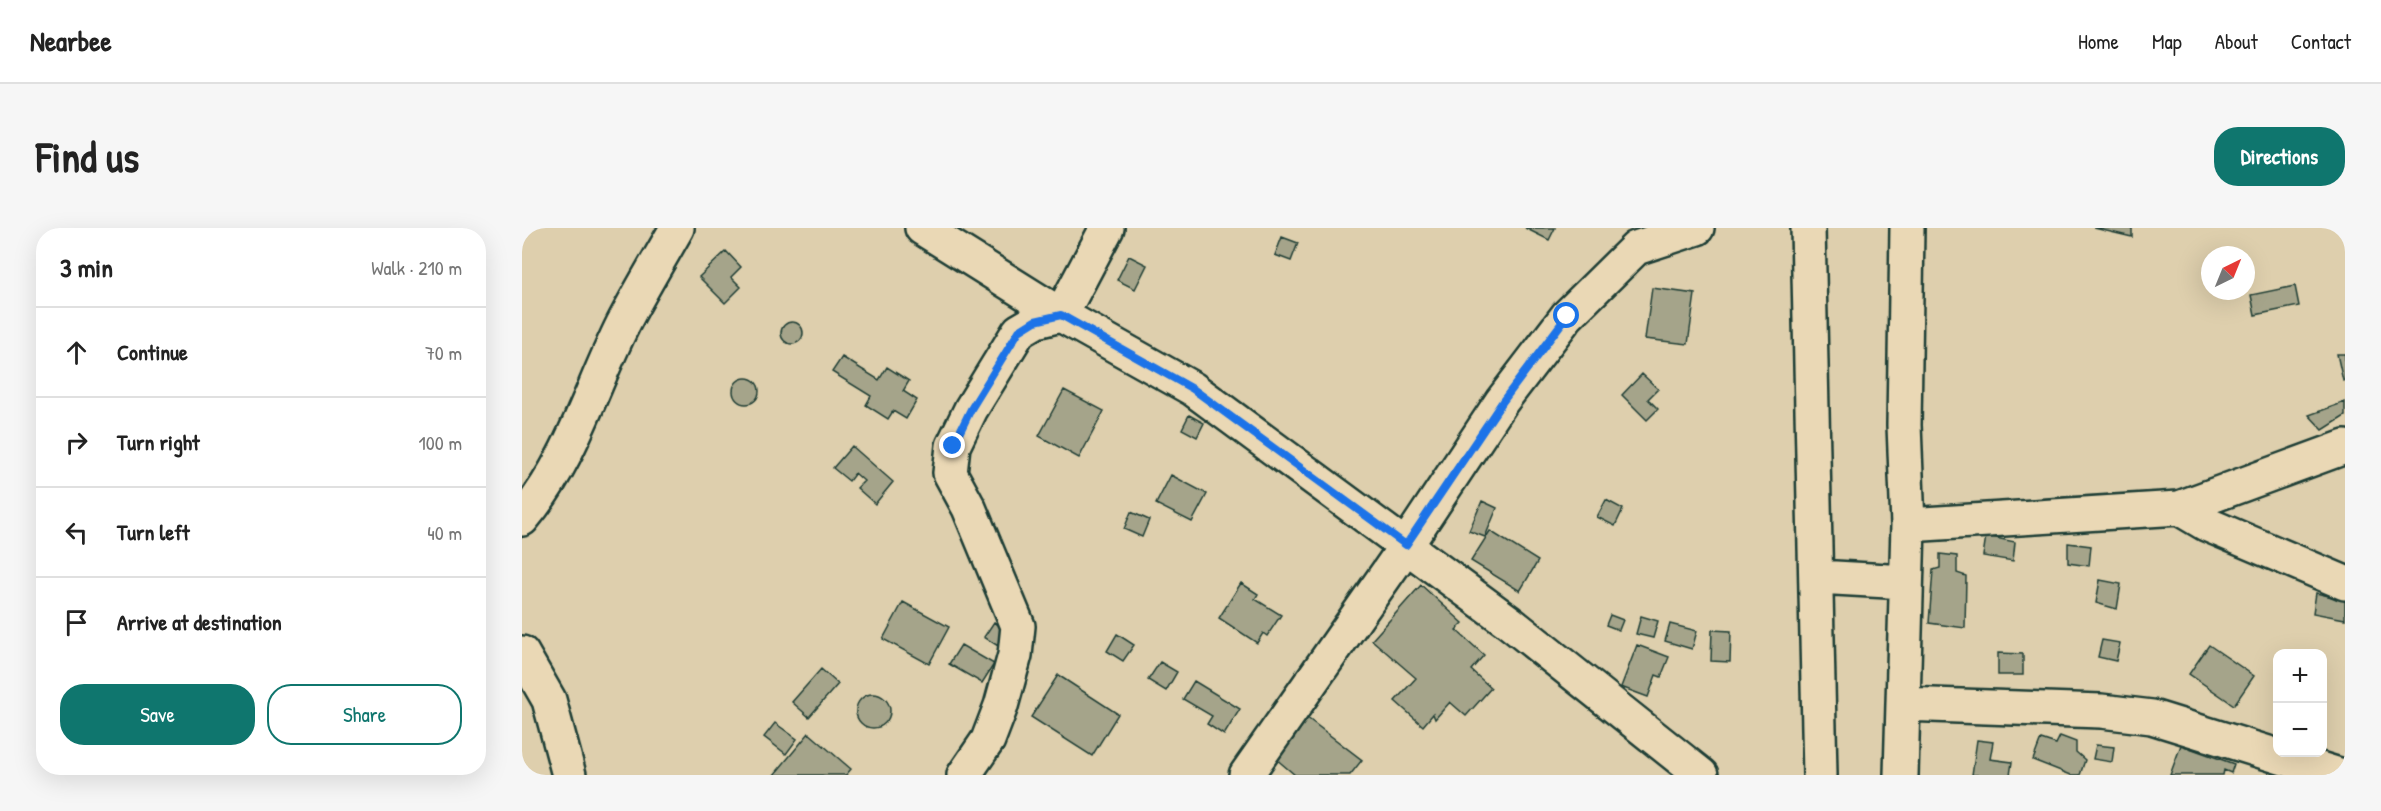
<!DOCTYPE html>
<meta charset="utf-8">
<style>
:root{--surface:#fff;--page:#f6f6f6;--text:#222;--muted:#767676;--line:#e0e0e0;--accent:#0f766e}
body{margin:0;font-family:"Patrick Hand",sans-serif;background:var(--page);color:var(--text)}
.controls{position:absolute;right:18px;bottom:18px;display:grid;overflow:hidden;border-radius:12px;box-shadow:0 6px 24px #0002}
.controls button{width:54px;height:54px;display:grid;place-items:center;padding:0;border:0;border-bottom:2px solid var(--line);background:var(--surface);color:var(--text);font:30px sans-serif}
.compass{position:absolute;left:1679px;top:18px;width:54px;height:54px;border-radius:50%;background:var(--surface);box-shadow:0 6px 24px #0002;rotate:43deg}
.stop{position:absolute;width:18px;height:18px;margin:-14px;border:4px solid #1a73e8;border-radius:50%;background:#fff}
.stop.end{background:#1a73e8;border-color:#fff;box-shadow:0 2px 6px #0008}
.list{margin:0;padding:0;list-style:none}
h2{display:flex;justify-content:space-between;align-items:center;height:78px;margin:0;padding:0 24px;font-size:26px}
h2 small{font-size:20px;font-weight:400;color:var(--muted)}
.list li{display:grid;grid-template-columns:39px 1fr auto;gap:18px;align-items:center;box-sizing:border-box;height:90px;padding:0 24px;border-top:2px solid var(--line)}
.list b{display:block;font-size:22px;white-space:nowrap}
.list em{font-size:20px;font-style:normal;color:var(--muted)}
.actions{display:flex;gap:12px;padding:18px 24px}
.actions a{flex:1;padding:14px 0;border:2px solid var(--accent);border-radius:24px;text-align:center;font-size:21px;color:var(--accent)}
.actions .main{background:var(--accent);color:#fff}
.icon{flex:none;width:33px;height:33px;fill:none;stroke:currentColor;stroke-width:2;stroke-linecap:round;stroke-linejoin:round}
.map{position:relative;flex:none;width:1823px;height:547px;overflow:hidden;border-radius:24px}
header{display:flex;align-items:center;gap:36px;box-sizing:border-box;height:84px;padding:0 30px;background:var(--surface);border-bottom:2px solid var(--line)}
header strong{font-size:28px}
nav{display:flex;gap:33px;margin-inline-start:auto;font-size:21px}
.intro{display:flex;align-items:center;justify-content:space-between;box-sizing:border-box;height:144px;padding:0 36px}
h1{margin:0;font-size:42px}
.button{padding:15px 27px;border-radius:24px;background:var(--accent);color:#fff;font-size:21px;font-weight:700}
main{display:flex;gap:36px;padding:0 36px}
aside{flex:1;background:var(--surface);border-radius:24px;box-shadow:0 6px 24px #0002}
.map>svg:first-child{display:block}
</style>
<header>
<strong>Nearbee</strong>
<nav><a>Home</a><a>Map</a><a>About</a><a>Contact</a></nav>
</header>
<div class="intro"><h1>Find us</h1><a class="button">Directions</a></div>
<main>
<aside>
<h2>3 min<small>Walk · 210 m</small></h2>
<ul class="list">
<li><svg class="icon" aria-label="ahead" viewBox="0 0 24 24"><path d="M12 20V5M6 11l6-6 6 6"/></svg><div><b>Continue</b></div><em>70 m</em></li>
<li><svg class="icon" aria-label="right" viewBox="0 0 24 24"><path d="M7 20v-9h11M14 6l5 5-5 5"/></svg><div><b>Turn right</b></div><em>100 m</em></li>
<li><svg class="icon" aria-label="left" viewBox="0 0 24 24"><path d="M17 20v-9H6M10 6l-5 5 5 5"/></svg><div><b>Turn left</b></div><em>40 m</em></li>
<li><svg class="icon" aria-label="arrive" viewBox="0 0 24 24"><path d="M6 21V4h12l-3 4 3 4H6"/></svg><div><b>Arrive at destination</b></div></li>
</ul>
<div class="actions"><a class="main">Save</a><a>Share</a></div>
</aside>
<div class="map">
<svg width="1823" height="547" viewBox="0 0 1823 547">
<rect width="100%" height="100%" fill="#decfad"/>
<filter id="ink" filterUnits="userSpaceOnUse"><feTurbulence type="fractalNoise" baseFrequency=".0167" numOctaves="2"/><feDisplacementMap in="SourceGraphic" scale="12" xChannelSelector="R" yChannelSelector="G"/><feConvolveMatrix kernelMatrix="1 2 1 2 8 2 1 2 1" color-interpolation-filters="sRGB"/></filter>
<g filter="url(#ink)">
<path fill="#a5a48a" stroke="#1f3d34" stroke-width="1.5" d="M1003,0h30l-6,12z
M1572,0h38v9z
M760,9l16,6 -7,18 -16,-6z
M204,23l15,16 -10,10 10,10 -16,16 -26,-26z
M607,28l18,9 -12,24 -18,-9z
M1773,58l4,20 -44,9 -4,-20z
M1130,60l43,6 -7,50 -43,-5z
M259 105a11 11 0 1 1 22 0a11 11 0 1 1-22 0Z
M1815,126h8v26l-2,1z
M320,129l37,23 8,-13 22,14 -6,10 14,9 -11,19 -13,-8 -5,8 -22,-14 5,-9 -39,-24z
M1120,146l16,15 -10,10 10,10 -11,11 -25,-25z
M211 163a13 13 0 1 1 26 0a13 13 0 1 1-26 0Z
M542,162l40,21 -25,47 -40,-22z
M1823,174v14l-22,14 -14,-15z
M667,187l15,8 -7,14 -15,-8z
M330,218l41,36 -18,22 -18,-16 7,-7 -9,-8 -6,8 -16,-13z
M649,247l36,19 -15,28 -36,-18z
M1084,272l17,9 -8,17 -18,-9z
M960,273l15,7 -12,29 -16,-6z
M609,284l18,8 -7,17 -18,-8z
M968,303l48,30 -18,30 -49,-30z
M1464,308l29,6 -2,19 -30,-5z
M1546,315l23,3 -2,20 -21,-3z
M1418,326l17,2v17l9,3 -1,52 -36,-5 4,-53 7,-2z
M1578,352l21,4 -4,25 -21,-6z
M719,355l17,11 -3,5 26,16 -14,21 -4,-3 -6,10 -38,-25z
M899,357l42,38 -7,7 28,25 -13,15 20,18 -25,28 -16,-14 -15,17 -2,-5 -10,12 -28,-25 21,-23 -44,-38z
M1794,365l29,7v19l-32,-6z
M381,374l46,25 -20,37 -46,-25z
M1088,387l13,5 -4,10 -13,-5z
M1119,388l17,5 -5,17 -17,-4z
M472,394l14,9 -10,15 -14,-9z
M1148,396l27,7 -5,18 -27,-8z
M1190,402l19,1 -1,31 -19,-1z
M595,406l17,11 -11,16 -16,-10z
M1580,412l18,3 -4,18 -18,-4z
M439,417l33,19 -12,19 -33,-19z
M1115,417l32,12 -8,20 -5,-2 -8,22 -27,-10z
M1687,417l45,31 -20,29 -45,-31z
M1476,425l25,1v21h-25z
M638,434l17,10 -11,19 -18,-11z
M299,441l17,15 -29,33 -17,-15z
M536,447l60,39 -26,42 -61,-39z
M672,453l46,28 -16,26 -17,-11 5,-8 -29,-17z
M334 483a17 17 0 1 1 34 0a17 17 0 1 1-34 0Z
M784,489l56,43 -12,15h-55l-20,-17z
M253,495l22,16 -11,15 -22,-17z
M287,505l42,36 -5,6h-72z
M1538,508l16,6v10l9,8 -5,15h-9l-38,-15 8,-21 15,5z
M1455,512l16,2 -3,17 22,3 -2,13h-38z
M1574,517l18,2 -2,15 -19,-3z
M1659,517l53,19 -3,9 -7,-3 -1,5h-53z"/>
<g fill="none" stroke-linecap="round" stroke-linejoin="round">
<defs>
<path id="minor" d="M400,0l139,87 132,74 316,233 192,153
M1286,0l12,547
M1657,280l27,16 139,59
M0,291c49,-57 68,-129 101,-195 17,-33 36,-64 54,-96
M1386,297l271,-17 166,-61
M1295,349l89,5
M0,425l27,47 20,75
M1381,476l198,7 51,6 187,58
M442,547l24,-35 13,-34 14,-51 3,-29 -49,-118 -19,-35 3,-27 18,-37 48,-78 17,-10 25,-6 46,-87
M724,547l149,-213 107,-161 65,-85 69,-68 61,-20
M1379,547l7,-250 -4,-100 3,-197"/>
</defs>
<use href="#minor" stroke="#1f3d34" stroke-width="38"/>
<use href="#minor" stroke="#ead8b5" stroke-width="33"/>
</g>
</g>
<g fill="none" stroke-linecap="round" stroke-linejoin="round" filter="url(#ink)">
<path stroke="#1a73e8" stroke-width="8" d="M431,218l18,-37 48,-78 16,-10 26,-6 132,74 213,156 97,-144 64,-85"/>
</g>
</svg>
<div class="controls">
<button>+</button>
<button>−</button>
</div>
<svg class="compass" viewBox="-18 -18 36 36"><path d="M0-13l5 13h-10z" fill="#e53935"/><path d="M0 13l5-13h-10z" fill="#767676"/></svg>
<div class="stop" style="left:1045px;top:88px"></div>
<div class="stop end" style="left:431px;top:218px"></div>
</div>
</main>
